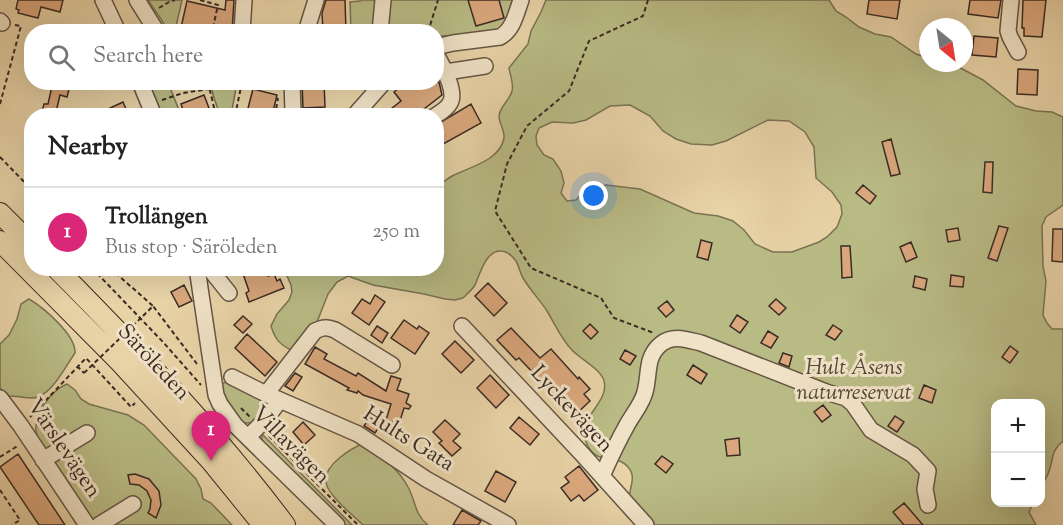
<!DOCTYPE html>
<meta charset="utf-8">
<style>
:root{--surface:#fff;--page:#f6f6f6;--text:#222;--muted:#767676;--line:#e0e0e0;--accent:#db2777}
body{margin:0;font-family:"Sorts Mill Goudy",serif;background:var(--page);color:var(--text)}
.controls{position:absolute;right:18px;bottom:18px;display:grid;overflow:hidden;border-radius:12px;box-shadow:0 6px 24px #0002}
.controls button{width:54px;height:54px;display:grid;place-items:center;padding:0;border:0;border-bottom:2px solid var(--line);background:var(--surface);color:var(--text);font:30px sans-serif}
.compass{position:absolute;left:919px;top:18px;width:54px;height:54px;border-radius:50%;background:var(--surface);box-shadow:0 6px 24px #0002;rotate:150deg}
.you{position:absolute;left:594px;top:196px;width:21px;height:21px;margin:-15px;border:4px solid #fff;border-radius:50%;background:#1a73e8;box-shadow:0 0 0 9px #1a73e833}
.badge{display:grid;place-items:center;width:39px;height:39px;border-radius:50%;background:var(--accent);color:#fff;font-size:20px;font-weight:700}
.pin{position:absolute;translate:-50% -50px;filter:drop-shadow(0 2px 3px #0008)}
.pin::after{content:'';position:absolute;top:32px;width:21px;height:18px;background:inherit;clip-path:polygon(0 0,100% 0,50% 100%)}
.list{margin:0;padding:0;list-style:none}
h2{display:flex;justify-content:space-between;align-items:center;height:78px;margin:0;padding:0 24px;font-size:26px}
h2 small{font-size:20px;font-weight:400;color:var(--muted)}
.list li{display:grid;grid-template-columns:39px 1fr auto;gap:18px;align-items:center;box-sizing:border-box;height:90px;padding:0 24px;border-top:2px solid var(--line)}
.list b{display:block;font-size:22px;white-space:nowrap}
.list p{margin:0;font-size:20px;white-space:nowrap;color:var(--muted)}
.list em{font-size:20px;font-style:normal;color:var(--muted)}
.icon{flex:none;width:33px;height:33px;fill:none;stroke:currentColor;stroke-width:2;stroke-linecap:round;stroke-linejoin:round}
.map{position:relative;flex:none;width:1063px;height:525px;overflow:hidden}
.search{position:absolute;background:var(--surface);box-shadow:0 6px 24px #0002;left:24px;top:24px;width:420px;height:66px;display:flex;align-items:center;gap:15px;box-sizing:border-box;padding:0 21px;border-radius:24px;color:var(--muted);font-size:22px}
.panel{position:absolute;background:var(--surface);box-shadow:0 6px 24px #0002;left:24px;top:108px;width:420px;height:168px;border-radius:24px}
.map>svg:first-child{display:block}
</style>
<div class="map">
<svg width="1063" height="525" viewBox="0 0 1063 525">
<rect width="100%" height="100%" fill="#e8d3a7"/>
<filter id="stains"><feTurbulence type="fractalNoise" baseFrequency=".00333" numOctaves="4"/><feColorMatrix values="0 0 0 0 .2 0 0 0 0 .09 0 0 0 0 .02 0 0 0 .5 -.17"/></filter>
<radialGradient id="worn" r=".72"><stop offset=".6" stop-color="#630" stop-opacity="0"/><stop offset="1" stop-color="#630" stop-opacity=".3"/></radialGradient>
<path fill="#b9bb85" stroke="#7a7354" stroke-width="1.5" fill-rule="evenodd" d="M148,0h34l-7,31h-8l-4,-9z
M360,0h18l-4,31h-23l-1,-29 10,-1z
M387,0h127l-10,26 -13,8 -49,2 -5,-1 -1,-3h-50z
M546,0h283l7,11 10,6 13,10 16,7 16,3 25,17 12,4v5h17l10,2 28,15 33,26 20,5 16,1 11,5v88l-17,12 -4,9 1,40 3,15 -3,34 4,8 5,6h11v112c-13,10 -9,19 -15,33 -2,4 -5,9 -7,14l-1,-84h-44v98l37,1 -4,9 7,13h-393c-4,-6 -11,-12 -13,-19 -5,-13 9,-27 -2,-39 -13,-16 -32,2 -43,-27 -8,-22 25,-38 19,-59 -3,-12 -24,-22 -32,-31 -11,-11 -17,-26 -25,-39 -7,-11 -17,-21 -24,-33 -3,-5 -4,-12 -7,-17 -3,-4 -9,-10 -15,-10 -15,-1 -21,23 -26,34 -3,5 -8,9 -12,13l-8,2 -10,-1 -21,-5 -51,-9 -25,-9 -11,6 -9,12 -11,28 -21,25 -5,3c-12,-6 -16,-11 -20,-24l6,-12 12,-14 3,-8 -1,-7 -7,-16 152,-1 1,-82c5,-3 10,-7 15,-10 17,-9 48,-15 52,-38 1,-7 -5,-15 -5,-22 1,-10 11,-16 13,-25 2,-7 -2,-16 -3,-23l19,-24 3,-13 10,-19zM630,105l20,11 13,15 13,8 15,5 21,1 14,-4 42,-21 21,1 16,11 9,15 2,31 16,14 9,13 1,9 -5,13 -10,10 -8,5 -27,10h-19l-18,-8 -11,-14 -11,-9 -15,-5 -24,-3 -54,-24 -34,-4 -20,4 -10,11 -9,1 -6,-8 3,-10 -3,-12 -8,-12 -9,-4 -7,-10 -1,-9 3,-8 13,-6 21,1 13,-3 24,-14z
M147,83h24v7l10,25h-22z
M211,83h26l-6,32h-11l-7,-20z
M29,299c15,9 47,36 46,54 -10,14 -24,44 -42,45 -8,0 -16,-2 -24,-2l-9,-8v-44l9,-9 8,-16 4,-15z
M228,382l36,19c3,15 -10,25 -24,21l-16,-20 -2,-19z
M67,384l8,6 6,9 8,5 39,11 16,10 52,54 5,10 2,10 8,4 21,22h-139l-55,-85c0,-3 -2,-6 -2,-10 -2,-17 16,-40 31,-46z
M262,434l90,91h-9l-81,-83z
M364,443c17,13 34,25 44,44 8,14 6,27 20,38h-65c-9,-9 -36,-30 -37,-43 -3,-17 26,-34 38,-39z"/>
<path fill="#dba87d" stroke="#3a2b24" stroke-width="1.5" d="M18,0h45l-3,12 -19,-5 -3,11 -20,-5 1,-3 -3,-1z
M226,0h8l-2,32h-52l7,-31 38,9z
M326,0h19l1,32h-23l-1,-19z
M468,0h31l5,18 -28,8z
M869,0h31l-3,19 -30,-5z
M970,0h31l-3,18 -30,-4z
M1023,0h23l-4,37 -18,-1v-8h-2z
M974,36l24,2 -2,19 -24,-2z
M1018,69l20,1 -1,25 -20,-1z
M53,82h18l-4,15 -7,-2 -5,21h-14l3,-12h4z
M302,82h22l1,25 -22,1z
M406,82h33l3,13 -27,21h-19l-5,-7 10,-8 -7,-9z
M253,89l24,6 -5,21h-26z
M204,95l8,21h-27l-4,-12z
M123,102l6,14h-36z
M471,104l10,19 -45,25v-23z
M891,139l9,35 -9,2 -9,-34z
M985,162h8l-1,31 -9,-1z
M863,185l13,11 -6,8 -14,-11z
M999,226l9,2 -11,33 -9,-3z
M958,228l2,12 -12,2 -2,-12z
M1053,229h10v33l-11,-1z
M701,240l11,3 -4,17 -11,-3z
M911,242l6,15 -11,5 -6,-15z
M841,246h9l2,31 -10,1z
M241,268h24l3,8 6,-2 3,7 3,-2 4,9 -35,14 -3,-9 3,-2z
M951,275l13,2 -1,10 -13,-1z
M915,276l12,3 -2,11 -12,-3z
M488,283l19,20 -13,13 -19,-20z
M184,285l8,16 -13,6 -8,-15z
M375,295l10,7 -16,23 -17,-12 10,-14 8,5z
M776,299l10,9 -7,7 -10,-9z
M667,301l7,9 -8,7 -8,-9z
M737,315l11,7 -8,11 -10,-7z
M243,316l9,8 -9,9 -9,-8z
M404,320l13,9 2,-3 10,7 -14,21 -24,-16z
M590,324l8,8 -7,7 -8,-8z
M833,325l9,6 -7,9 -9,-5z
M377,326l11,7 -6,10 -11,-8z
M511,328l29,30 11,-9 27,30 1,-2 11,12 -6,5 6,7 -16,15 -55,-58 -3,2 -19,-20z
M768,331l10,6 -7,11 -10,-5z
M247,334l30,28 -12,14 -30,-28z
M455,341l19,19 -13,13 -19,-19z
M1010,346l8,6 -8,11 -8,-6z
M315,347l12,7 -3,5 32,17 2,-3 28,18 5,-15 10,3 -4,11 12,4 -3,9 5,3 -2,3 -5,-1 -5,16 -13,-4 5,-16 -28,-9 -5,-4 -1,2 -10,-3 2,-2 -44,-24z
M625,350l11,6 -6,9 -10,-6z
M783,353l9,3 -3,11 -10,-4z
M693,365l14,9 -6,10 -14,-9z
M295,373l7,4 -9,14 -8,-5z
M490,375l19,20 -13,13 -19,-20z
M924,385l12,5 -4,13 -13,-5z
M823,405l8,10 -9,7 -8,-10z
M895,416l9,6 -7,10 -9,-6z
M370,417l11,7 -6,9 -11,-7z
M519,417l20,17 -9,11 -20,-17z
M445,420l15,14 -7,7 8,7 -9,8 -13,-13 3,-2 -9,-9z
M303,422l12,13 -11,10 -11,-13z
M739,438l1,17 -13,1 -2,-16z
M18,454l47,71h-26l-39,-58z
M662,456l11,8 -7,9 -11,-9z
M579,466l19,24 -14,11 -5,-6 -8,6 -10,-13 8,-6 -4,-5z
M496,471l20,11 -11,20 -20,-11z
M135,474l14,5 10,12 2,14 -5,13 -8,-5 2,-4 1,-9 -4,-9 -8,-6 -9,-1 -2,-9z
M904,503l19,22h-19l-11,-13z
M462,510l19,11 -3,4h-25z"/>
<g fill="none" stroke-linecap="round" stroke-linejoin="round">
<defs>
<path id="minor" d="M103,0l15,32
M137,0l20,32
M1011,0l-3,31 2,6 8,15
M0,21l2,2
M242,32l2,-32
M306,32l10,-32
M380,32l3,-32
M436,47l17,-4 47,-6c13,-7 16,-23 21,-37
M446,72l39,-6
M140,82l14,34
M291,116l2,-4 -1,-30
M354,116l30,-34
M435,116c6,-4 12,-7 15,-13 7,-11 -8,-38 -14,-49
M197,268l19,127 4,9 15,21 102,100
M209,268l20,25
M462,326l121,129 63,70
M232,377l34,17 92,40 68,45 82,46
M266,394l49,-63c8,-4 12,-4 20,-1l57,35
M0,398l21,28 66,99
M248,437l18,-18 14,-19
M43,460l44,-27
M602,476c8,-18 16,-35 25,-51 6,-11 15,-21 18,-33 5,-18 0,-35 16,-48 12,-10 27,-4 40,-1l125,49 20,6 7,6 18,26 42,25 15,16 -3,18 3,16
M99,525l34,-21"/>
<path id="major" d="M0,213l32,32
M0,241l120,121 91,99 52,64
M56,268c81,82 160,165 229,257"/>
</defs>
<use href="#minor" stroke="#665545" stroke-width="18"/>
<use href="#major" stroke="#3a2b24" stroke-width="22"/>
<path stroke="#3a2b24" stroke-width="2" stroke-dasharray="4.5 3" stroke-linecap="butt" d="M200,0l18,5 -6,27
M648,0l-5,16 -54,25 -20,50 -42,35 -20,38 -12,47 36,57 70,30 13,20 40,15
M159,8l10,-6 6,-2
M428,32l10,-32
M208,82l8,34
M249,82l30,1
M162,100l21,-7 26,-4
M0,104l21,-78 -6,-1
M235,116l7,-34
M275,116l3,-18
M0,157l32,33
M92,268l71,74 38,43
M110,268l43,38
M143,316l10,-10 44,58
M77,366l7,7
M241,408l9,9
M30,417l56,-59 45,49 4,-4
M269,436l89,89
M0,457l19,-12
M0,490l20,30 -8,5"/>
<use href="#minor" stroke="#f0e2c6" stroke-width="15"/>
<use href="#major" stroke="#e8d3a7" stroke-width="20"/>
<path stroke="#3a2b24" stroke-width="2" stroke-dasharray="4.5 3" stroke-linecap="butt" d="M84,373l59,-57"/>
</g>
<g text-anchor="middle" dominant-baseline="central" stroke-width="6" stroke-linejoin="round" paint-order="stroke">
<g font-size="22" fill="#3a2b24" stroke="#f0e2c6">
<text transform="translate(153 363) rotate(47)">Säröleden</text>
<text transform="translate(571 410) rotate(47)">Lyckevägen</text>
<text transform="translate(408 440) rotate(32)">Hults Gata</text>
<text transform="translate(290 446) rotate(45)">Villavägen</text>
<text transform="translate(63 449) rotate(56)">Värslevägen</text>
</g>
<g font-size="22" font-style="italic" fill="#534837" stroke="#f0e2c6">
<text x="854" y="369">Hult Åsens<tspan x="854" dy="25">naturreservat</tspan></text>
</g>
</g>
<rect width="100%" height="100%" filter="url(#stains)"/>
<rect width="100%" height="100%" fill="url(#worn)"/>
</svg>
<div class="controls">
<button>+</button>
<button>−</button>
</div>
<svg class="compass" viewBox="-18 -18 36 36"><path d="M0-13l5 13h-10z" fill="#e53935"/><path d="M0 13l5-13h-10z" fill="#767676"/></svg>
<div class="you"></div>
<div class="pin badge" style="left:211px;top:461px">1</div>
<div class="search"><svg class="icon" aria-label="search" viewBox="0 0 24 24"><circle cx="10" cy="10" r="6"/><path d="M15 15l6 6"/></svg>Search here</div>
<section class="panel">
<h2>Nearby<small></small></h2>
<ul class="list">
<li><span class="badge">1</span><div><b>Trollängen</b><p>Bus stop · Säröleden</p></div><em>250 m</em></li>
</ul>
</section>
</div>
